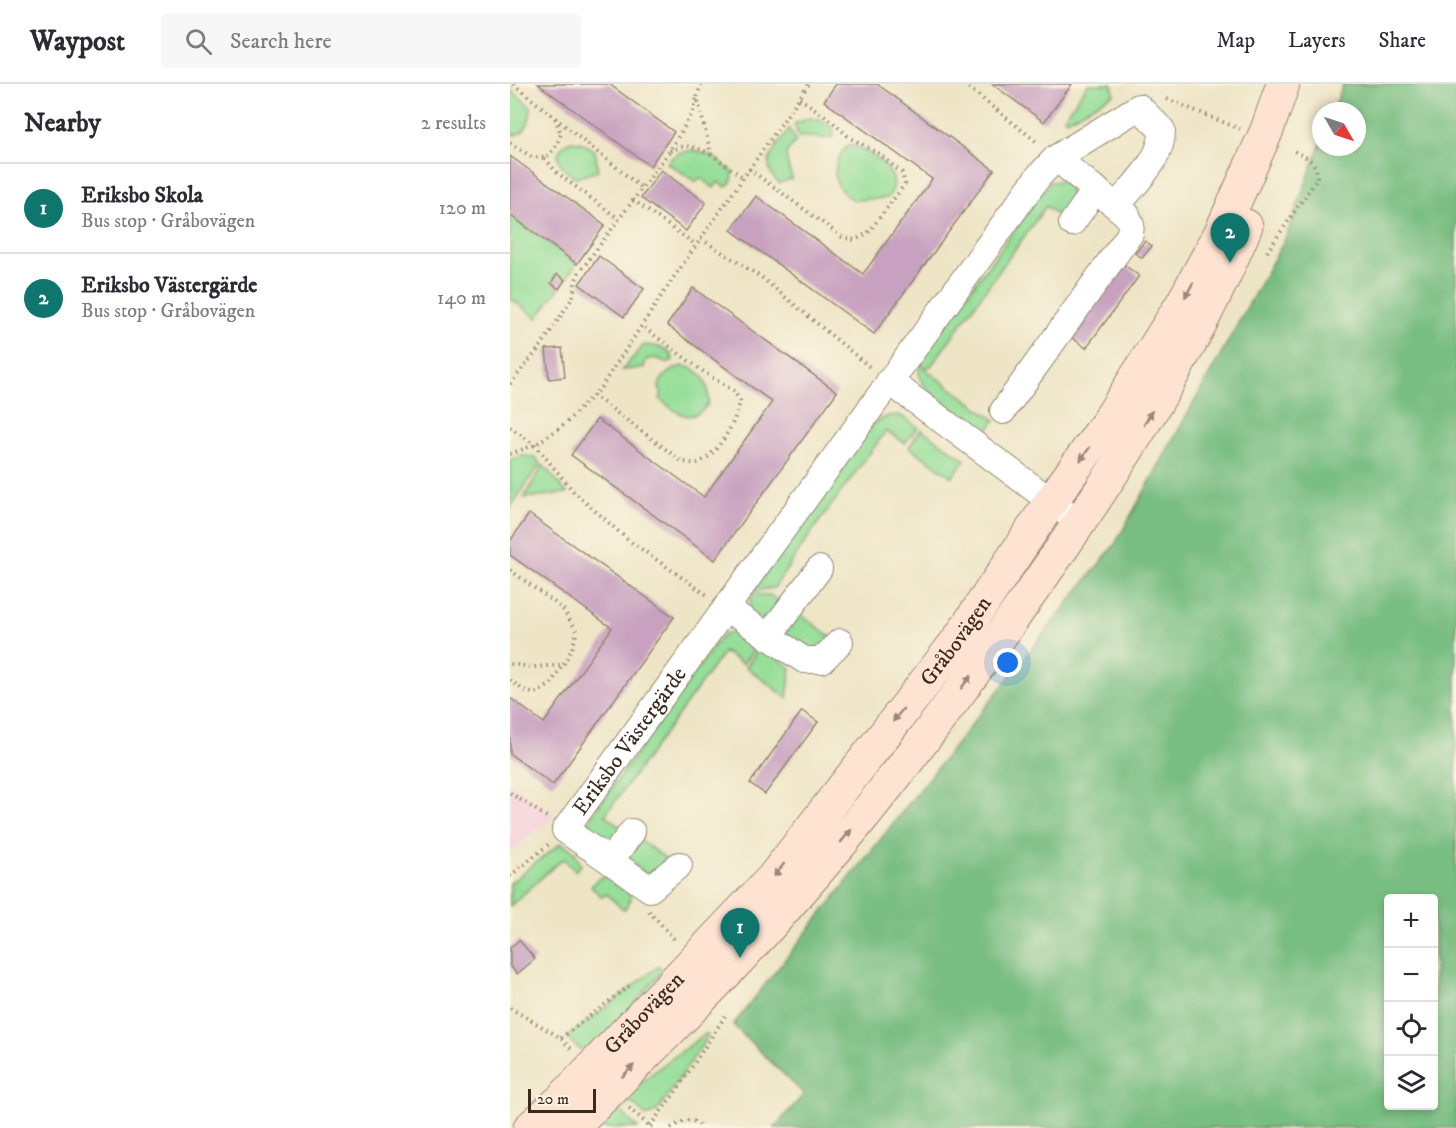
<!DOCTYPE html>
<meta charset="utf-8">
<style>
:root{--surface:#fff;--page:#f7f7f7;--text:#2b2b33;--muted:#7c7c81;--line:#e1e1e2;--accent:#0f766e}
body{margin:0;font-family:"IM FELL DW Pica",serif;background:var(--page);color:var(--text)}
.controls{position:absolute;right:18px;bottom:18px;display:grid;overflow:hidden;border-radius:6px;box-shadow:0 3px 9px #0003}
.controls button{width:54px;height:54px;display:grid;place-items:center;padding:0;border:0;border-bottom:2px solid var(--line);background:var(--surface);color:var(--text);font:30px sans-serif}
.compass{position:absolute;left:802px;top:18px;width:54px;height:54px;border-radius:50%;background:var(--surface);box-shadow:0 3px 9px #0003;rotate:129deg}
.scale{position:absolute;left:18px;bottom:15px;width:68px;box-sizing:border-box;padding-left:6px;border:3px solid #3b2a1e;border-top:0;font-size:16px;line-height:21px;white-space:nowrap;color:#3b2a1e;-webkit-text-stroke:4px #fcf5e5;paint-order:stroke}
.you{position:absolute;left:498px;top:579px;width:21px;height:21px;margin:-15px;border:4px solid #fff;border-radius:50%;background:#1a73e8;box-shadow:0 0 0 9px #1a73e833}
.badge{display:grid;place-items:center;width:39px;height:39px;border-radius:50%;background:var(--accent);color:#fff;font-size:20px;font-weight:700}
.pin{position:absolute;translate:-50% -50px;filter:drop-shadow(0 2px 3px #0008)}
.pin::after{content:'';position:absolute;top:32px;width:21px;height:18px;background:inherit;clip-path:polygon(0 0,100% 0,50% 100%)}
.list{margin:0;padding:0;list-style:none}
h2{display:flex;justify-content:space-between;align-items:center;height:78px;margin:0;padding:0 24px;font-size:26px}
h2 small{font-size:20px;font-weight:400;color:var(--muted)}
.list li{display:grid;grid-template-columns:39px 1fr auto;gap:18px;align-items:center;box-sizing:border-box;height:90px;padding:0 24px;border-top:2px solid var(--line)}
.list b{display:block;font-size:22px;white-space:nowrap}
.list p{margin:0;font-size:20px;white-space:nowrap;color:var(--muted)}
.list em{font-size:20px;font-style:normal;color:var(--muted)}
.icon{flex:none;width:33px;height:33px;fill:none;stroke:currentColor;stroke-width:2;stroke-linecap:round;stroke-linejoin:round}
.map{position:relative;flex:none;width:946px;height:1044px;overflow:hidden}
header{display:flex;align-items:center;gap:36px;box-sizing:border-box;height:84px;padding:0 30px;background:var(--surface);border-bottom:2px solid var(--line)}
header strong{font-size:28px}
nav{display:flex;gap:33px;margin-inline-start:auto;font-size:21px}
.search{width:420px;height:54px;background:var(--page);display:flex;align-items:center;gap:15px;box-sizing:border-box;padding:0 21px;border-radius:6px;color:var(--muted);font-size:22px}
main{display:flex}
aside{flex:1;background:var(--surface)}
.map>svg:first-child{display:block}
</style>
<header>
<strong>Waypost</strong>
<div class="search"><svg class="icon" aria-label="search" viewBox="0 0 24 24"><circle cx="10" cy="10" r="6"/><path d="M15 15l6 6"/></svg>Search here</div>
<nav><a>Map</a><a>Layers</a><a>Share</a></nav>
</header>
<main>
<aside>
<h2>Nearby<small>2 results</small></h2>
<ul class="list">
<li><span class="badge">1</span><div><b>Eriksbo Skola</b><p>Bus stop · Gråbovägen</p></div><em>120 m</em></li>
<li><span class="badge">2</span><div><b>Eriksbo Västergärde</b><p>Bus stop · Gråbovägen</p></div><em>140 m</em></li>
</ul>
</aside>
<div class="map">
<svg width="946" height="1044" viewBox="0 0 946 1044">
<rect width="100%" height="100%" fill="#fcf5e5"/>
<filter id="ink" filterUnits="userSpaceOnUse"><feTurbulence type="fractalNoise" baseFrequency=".0167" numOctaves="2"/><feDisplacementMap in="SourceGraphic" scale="12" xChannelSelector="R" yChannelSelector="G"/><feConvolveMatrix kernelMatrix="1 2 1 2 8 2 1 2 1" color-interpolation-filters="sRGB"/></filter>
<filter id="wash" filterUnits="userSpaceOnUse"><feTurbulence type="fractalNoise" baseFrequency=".008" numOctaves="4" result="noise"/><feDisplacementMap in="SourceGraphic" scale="24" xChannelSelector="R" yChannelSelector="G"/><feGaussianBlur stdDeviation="1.35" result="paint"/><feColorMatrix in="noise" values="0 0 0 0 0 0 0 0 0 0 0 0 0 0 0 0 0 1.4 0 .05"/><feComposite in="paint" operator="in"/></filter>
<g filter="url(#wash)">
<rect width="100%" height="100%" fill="#eee5c6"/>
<path fill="#f4cfdc" d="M0,700l44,31 -44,38z"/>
<path fill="#96de99" stroke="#68845c" stroke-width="1.5" d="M578,0h24l2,10 -47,26 -3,-2z
M0,5l21,18c-1,14 -4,29 -21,28z
M300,34c10,1 20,5 24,14l-1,5c-12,4 -20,-2 -34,0l-5,-13z
M279,45l7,12 -10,12 2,13 4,13 -13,4c-22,-19 -3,-35 10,-54z
M61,57l12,2 12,8 3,20 -22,7c-16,-9 -28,-27 -5,-37z
M341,61c19,5 58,31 36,53l-33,2c-23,-12 -24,-34 -8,-53z
M183,66l19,6 20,15c2,6 0,13 -6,16l-8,-5 -4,6 -14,-10 -4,4 -29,-19 9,-9z
M550,97c18,8 12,25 1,37l-15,-12 -115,160 -4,2 -9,-7 132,-179z
M0,131l67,49 -40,54 -27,-20z
M134,261c12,1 26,1 29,15l-6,3c-7,-4 -12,-7 -21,-3l-2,8 -22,2z
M408,280l77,56 -10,14 -58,-45 -7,-10z
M173,282c20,3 27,19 25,38 -16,22 -32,9 -48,-5l2,-7 -3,-3c0,-13 13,-20 24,-23z
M389,331l19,12 -13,16 -19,-12 -70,95 -42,62 -21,3 121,-168 14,-7z
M411,345l44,31 -13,17 -43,-30z
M10,372c8,0 17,0 20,8l-30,44v-48z
M33,381l24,28 -43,5 1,-2z
M241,510l19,1 14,11 -15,13h-8l-11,-9z
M290,530l31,23 -3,5 -21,10 -21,-16 1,-5z
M221,548h9l18,12 -15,20 -19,-12 -119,163 19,15 -14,12 -8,1 -12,-8 -1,-11 3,-9 127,-176 6,-5z
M251,562l30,22 -4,30 -41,-31z
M129,755l31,23 -21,14 -21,-15 1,-8z
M51,759l13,8 7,14 -6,6 -11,-12 -4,2 -50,45v-23z
M94,792c12,1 25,11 27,23l-6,10h-3l-15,-15 -5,3 -11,-10 5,-7z
M149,882l4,4 -74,86 -23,-18z
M195,950h3l-1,4 -49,72 -8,5h-5l-15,-14 -10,10 18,17h-41c22,-34 75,-69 108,-94z"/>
<path fill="#78bd81" stroke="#5a7450" stroke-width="1.5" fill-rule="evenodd" d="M833,0h113v1044h-682l30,-34 -71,-69 382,-481 170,-305 36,-97v5h36v-36h-24zM878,814h46v208h-46z"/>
<g id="blocks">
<path fill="#c7a1bf" d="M28,0h71l65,48 -24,34z
M326,0h41l117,86 -120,164 -143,-104 25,-34 107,78 65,-89 4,-6 -108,-78z
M482,0h80l-28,38z
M0,72l95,69 -28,39 -67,-49z
M151,86l45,33 -20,28 -45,-33z
M635,157l7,5 -10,12 -7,-5z
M89,172l45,33 -20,28 -45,-33z
M613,180l16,12 -53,72 -16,-12z
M47,190l8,6 -6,9 -8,-6z
M183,204l144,104 -122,168 -144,-105 26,-36 107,78 68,-95 -105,-77z
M52,264l3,29 -16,2 -3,-30z
M19,430l145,103 -121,168 -43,-31v-56l34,25 68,-95 -102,-73v-14z
M292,627l16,11 -53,72 -15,-11z
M9,856l16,19 -18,15 -7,-8v-18z"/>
</g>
</g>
<g filter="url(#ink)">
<use href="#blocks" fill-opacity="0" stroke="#948872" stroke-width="1.5"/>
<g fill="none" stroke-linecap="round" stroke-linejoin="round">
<defs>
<g id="street">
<path d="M562,139l24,-34"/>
<path d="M379,297l190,141"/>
<path d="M493,327l127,-177 1,-9 -4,-10 -71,-57"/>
<path d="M216,524l78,52h18l18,-18"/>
<path d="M258,553l51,-68"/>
<path id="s1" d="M122,748l-22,29 -45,-31 473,-653 18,-19 83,-51 23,23c1,29 -28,54 -45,76"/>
<path d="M100,777l40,28 29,-24"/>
</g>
<g id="secondary">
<path id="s2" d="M20,1044l30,-27 212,-222 186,-239 94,-140 55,-77 75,-119 39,-72 46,-102 16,-46"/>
<path d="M63,1044c55,-57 113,-112 167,-170 118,-126 222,-265 320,-407 71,-103 138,-209 186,-325"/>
</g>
</defs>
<use href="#street" stroke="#948872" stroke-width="28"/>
<use href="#secondary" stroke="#948872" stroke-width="35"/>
<path stroke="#948872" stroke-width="4" stroke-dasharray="1.5 4.5" stroke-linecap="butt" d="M3,0l129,104
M191,0l-4,13 14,57 33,24
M454,0l74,59
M657,15l73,30
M0,59l22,14 13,1 10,-10 6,-14 -6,-16
M160,67c16,-8 24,-5 40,3
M35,74l11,14 63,47
M239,85l93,68 13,3 13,-7 37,-49 -3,-11 -24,-20 -29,-16 -22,-20 -28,-19
M123,116l63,45
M191,155l60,38 111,92
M757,168l50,-73c1,-18 -10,-21 -25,-29
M0,300l31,-38 32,-49 2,-15 4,-9 90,-121 24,-40 4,-15
M83,311l90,67c5,0 10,2 14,1 20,-6 40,-43 43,-62l-6,-10 -29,-18 -63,-47
M0,343l25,18 39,47 53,47 80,56
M0,370l25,-9 30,-21 36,-37 73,-110 135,-193
M0,486l52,38 15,23 -5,18 -9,16 -30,2 -23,-3
M0,596l13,10 12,4 15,-9 12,-20
M0,709l37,24
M0,792l39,-32
M139,827l27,30
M0,924l51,30 12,13
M51,954l68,-52
M119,1024l23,20
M140,1042l27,-36 48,-74
M161,1044c12,-8 21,-12 31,0"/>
<use href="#street" stroke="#fff" stroke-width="26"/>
<use href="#secondary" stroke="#fee3d2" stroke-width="33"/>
</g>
<defs><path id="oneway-solid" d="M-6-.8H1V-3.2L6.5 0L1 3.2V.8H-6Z" transform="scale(1.5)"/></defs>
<g fill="#9c8678">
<use href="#oneway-solid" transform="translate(679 206) rotate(119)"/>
<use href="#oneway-solid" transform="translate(638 334) rotate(-60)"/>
<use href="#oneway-solid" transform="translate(575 370) rotate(125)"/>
<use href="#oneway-solid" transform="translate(456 598) rotate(-53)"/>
<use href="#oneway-solid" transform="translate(388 631) rotate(128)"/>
<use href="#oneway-solid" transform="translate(336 752) rotate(-50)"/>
<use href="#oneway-solid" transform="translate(269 786) rotate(128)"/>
<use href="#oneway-solid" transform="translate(118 987) rotate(-45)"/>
</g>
</g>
<g text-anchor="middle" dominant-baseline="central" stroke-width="4.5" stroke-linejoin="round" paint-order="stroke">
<g font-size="22" fill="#3b2a1e" stroke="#fcf5e5">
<text stroke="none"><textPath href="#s2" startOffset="648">Gråbovägen</textPath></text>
<text stroke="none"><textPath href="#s1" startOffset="201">Eriksbo Västergärde</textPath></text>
<text stroke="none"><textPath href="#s2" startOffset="162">Gråbovägen</textPath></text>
</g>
</g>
</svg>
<div class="controls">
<button>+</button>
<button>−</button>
<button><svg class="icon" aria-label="locate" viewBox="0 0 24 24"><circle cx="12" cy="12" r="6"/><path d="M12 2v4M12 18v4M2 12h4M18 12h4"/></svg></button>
<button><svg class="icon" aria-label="layers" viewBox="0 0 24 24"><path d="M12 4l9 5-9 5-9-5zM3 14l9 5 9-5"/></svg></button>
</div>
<svg class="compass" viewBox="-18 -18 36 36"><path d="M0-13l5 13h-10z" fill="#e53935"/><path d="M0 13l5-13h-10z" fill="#7c7c81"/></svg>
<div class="scale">20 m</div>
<div class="you"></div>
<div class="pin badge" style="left:230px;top:874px">1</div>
<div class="pin badge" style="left:720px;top:179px">2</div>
</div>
</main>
